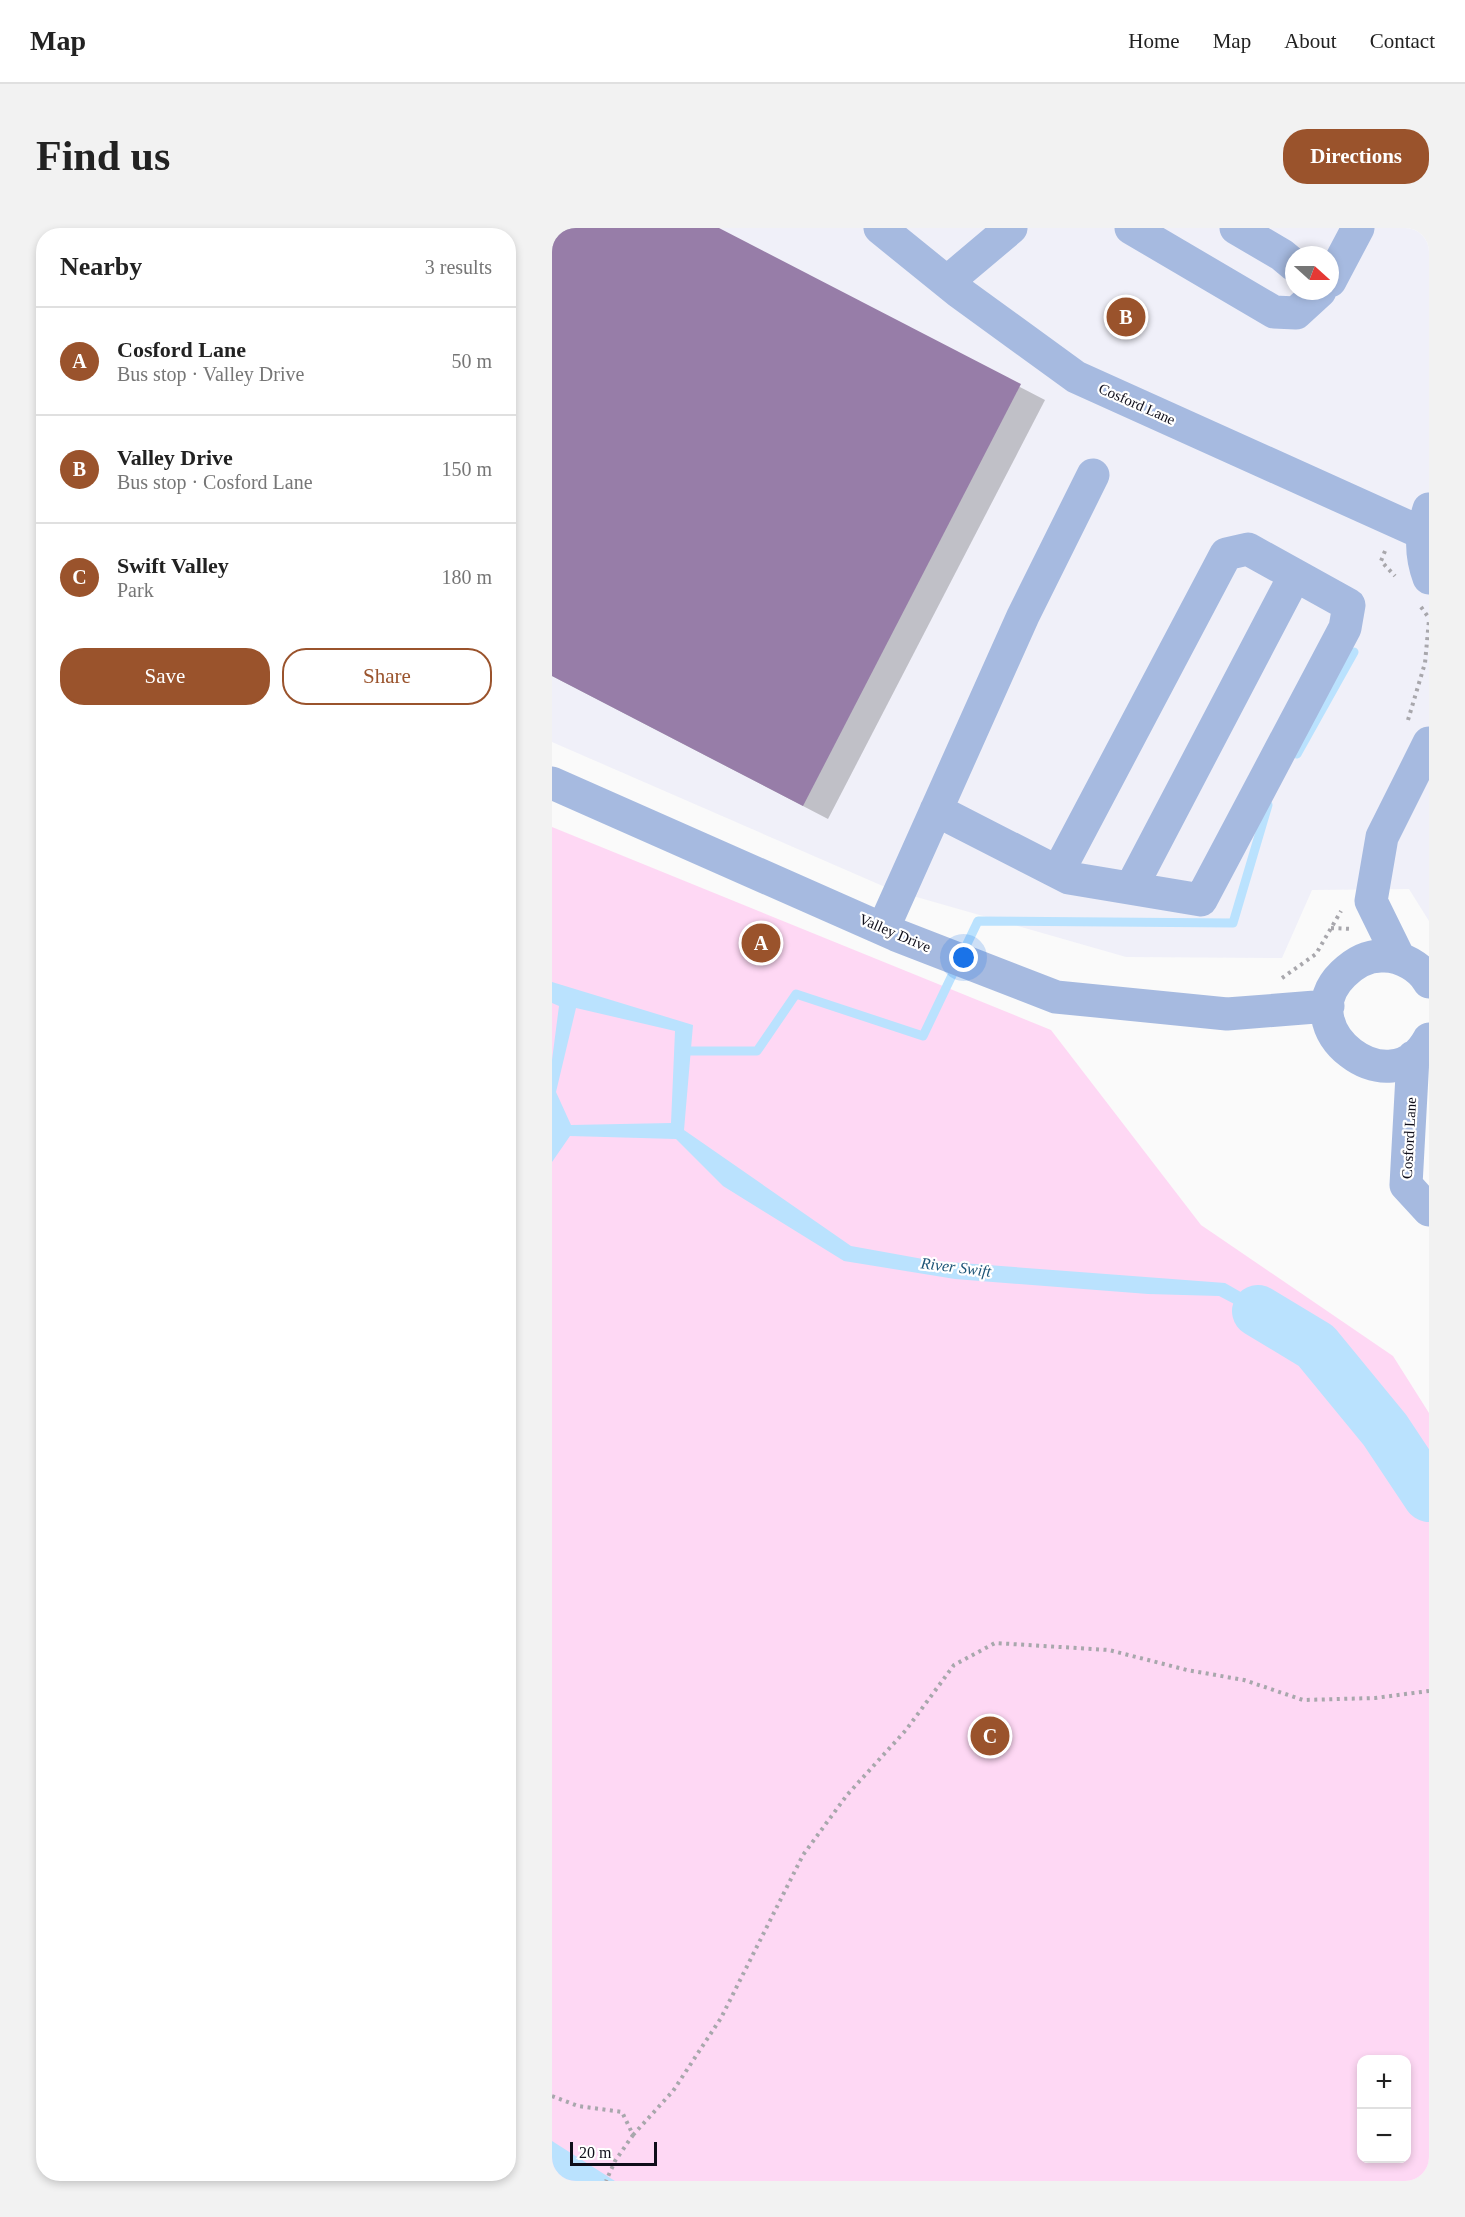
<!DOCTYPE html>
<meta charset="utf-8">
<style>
:root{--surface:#fff;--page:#f2f2f2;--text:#222;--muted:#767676;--line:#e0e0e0;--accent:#9a532c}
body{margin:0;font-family:Georgia,serif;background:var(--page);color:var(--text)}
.controls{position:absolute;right:18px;bottom:18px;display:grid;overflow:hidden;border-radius:12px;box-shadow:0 3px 9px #0003}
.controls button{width:54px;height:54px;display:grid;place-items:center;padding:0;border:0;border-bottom:2px solid var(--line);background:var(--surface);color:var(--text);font:30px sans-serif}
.compass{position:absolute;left:733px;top:18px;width:54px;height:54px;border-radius:50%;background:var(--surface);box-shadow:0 3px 9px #0003;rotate:111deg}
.scale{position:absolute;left:18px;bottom:15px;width:87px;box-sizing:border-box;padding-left:6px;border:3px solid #0f0e1a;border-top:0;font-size:16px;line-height:21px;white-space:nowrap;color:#0f0e1a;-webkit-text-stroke:4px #fff;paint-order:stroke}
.you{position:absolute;left:412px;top:730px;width:21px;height:21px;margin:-15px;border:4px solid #fff;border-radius:50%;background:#1a73e8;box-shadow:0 0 0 9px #1a73e833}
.badge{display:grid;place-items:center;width:39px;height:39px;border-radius:50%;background:var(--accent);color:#fff;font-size:20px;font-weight:700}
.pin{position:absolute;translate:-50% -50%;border:3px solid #fff;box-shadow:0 2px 6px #0006}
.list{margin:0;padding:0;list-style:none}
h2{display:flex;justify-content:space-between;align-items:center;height:78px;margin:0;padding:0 24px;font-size:26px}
h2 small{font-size:20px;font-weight:400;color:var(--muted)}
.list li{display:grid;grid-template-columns:39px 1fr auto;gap:18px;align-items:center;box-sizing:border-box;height:108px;padding:0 24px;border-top:2px solid var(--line)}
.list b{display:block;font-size:22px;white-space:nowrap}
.list p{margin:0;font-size:20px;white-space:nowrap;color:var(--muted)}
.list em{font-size:20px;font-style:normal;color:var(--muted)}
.actions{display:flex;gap:12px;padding:18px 24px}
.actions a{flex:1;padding:14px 0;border:2px solid var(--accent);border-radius:24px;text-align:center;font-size:21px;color:var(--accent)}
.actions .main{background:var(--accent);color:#fff}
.map{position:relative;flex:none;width:877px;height:1953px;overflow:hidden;border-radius:24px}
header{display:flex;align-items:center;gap:36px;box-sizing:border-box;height:84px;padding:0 30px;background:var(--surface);border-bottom:2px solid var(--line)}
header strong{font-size:28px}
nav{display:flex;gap:33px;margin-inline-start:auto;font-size:21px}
.intro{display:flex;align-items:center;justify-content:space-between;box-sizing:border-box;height:144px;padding:0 36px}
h1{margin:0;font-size:42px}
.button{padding:15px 27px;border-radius:24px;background:var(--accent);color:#fff;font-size:21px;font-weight:700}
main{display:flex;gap:36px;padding:0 36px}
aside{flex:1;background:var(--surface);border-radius:24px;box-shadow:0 3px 9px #0003}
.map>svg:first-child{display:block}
</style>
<header>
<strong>Map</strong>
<nav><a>Home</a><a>Map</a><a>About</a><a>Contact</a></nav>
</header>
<div class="intro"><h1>Find us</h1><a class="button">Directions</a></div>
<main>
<aside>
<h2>Nearby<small>3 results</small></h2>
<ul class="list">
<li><span class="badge">A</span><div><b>Cosford Lane</b><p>Bus stop · Valley Drive</p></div><em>50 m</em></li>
<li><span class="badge">B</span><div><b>Valley Drive</b><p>Bus stop · Cosford Lane</p></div><em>150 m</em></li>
<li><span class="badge">C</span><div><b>Swift Valley</b><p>Park</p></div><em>180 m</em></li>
</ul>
<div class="actions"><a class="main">Save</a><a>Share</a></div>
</aside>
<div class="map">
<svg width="877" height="1953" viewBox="0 0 877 1953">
<rect width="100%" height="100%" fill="#fafafa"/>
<path fill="#f0f0f9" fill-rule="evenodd" d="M0,0h877v693l-20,-32 -97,1 -30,68 -156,-1 -234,-67 -340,-148zM742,27h36v36h-36z"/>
<path fill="#fed8f4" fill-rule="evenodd" d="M0,599l499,203 150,195 192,131 36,57v768h-877zM810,1832h44v98h-44z"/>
<path fill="#bae2fe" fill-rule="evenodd" d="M0,754l141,43 -9,105 167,116 83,15 291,22 126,72 29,38 31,85 18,27v16l-25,-41 -28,-75 -33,-44 -124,-65 -71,-2 -193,-15 -111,-18 -121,-75 -47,-47 -106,-3 -18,26v-102l7,-54 -7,-3zM24,780l99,23 -4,92 -100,2 -15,-33z
M0,1913l63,40h-63z"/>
<path fill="#0003" d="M0,0h163l330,172 -217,419 -276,-143z"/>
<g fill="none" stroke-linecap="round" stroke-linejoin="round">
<path stroke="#bae2fe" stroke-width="9" d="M745,526l57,-102
M131,823h74l39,-57 127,42 55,-115 255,2 35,-118"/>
<path stroke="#bae2fe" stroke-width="52" d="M706,1083l58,35 69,84 44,66"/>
</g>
<path fill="#977da8" d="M0,0h167l302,156 -218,422 -251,-130z"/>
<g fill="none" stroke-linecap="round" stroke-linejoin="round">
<path stroke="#a8a7ac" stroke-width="4" stroke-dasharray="3 4.5" stroke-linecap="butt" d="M833,323l-4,10 14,15
M869,379l8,11
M856,492l17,-57 4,-43
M779,700l21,1
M730,750l34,-24 25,-43
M0,1868l26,10 44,6 11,23 -18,26 -9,20
M81,1907l40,-44 48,-73 82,-163 44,-60 59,-65 48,-65 41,-22 114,7 78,20 57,10 59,20 72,-2 54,-7"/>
<path stroke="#a6bae0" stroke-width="33" d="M328,0l79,64 117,85 346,156
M579,0l143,84 22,1 24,-22
M684,0l46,27 12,10
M778,53l28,-53
M395,54l64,-54
M877,281c-8,25 -9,44 0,69
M0,555l344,152 160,62 171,17 101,-8
M384,582l133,68 132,22 144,-272 4,-23 -101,-56 -22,5 -168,318
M579,660l164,-313
M331,701l140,-313 70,-141
M847,730l-28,-57 11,-64 47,-94
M877,754c-8,-15 -28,-26 -45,-26 -16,-1 -30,7 -41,18 -56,54 48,135 86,65
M861,829l-7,128 23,25"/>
</g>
<g text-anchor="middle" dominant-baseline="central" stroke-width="4.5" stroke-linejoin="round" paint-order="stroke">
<g font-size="15" fill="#0f0e1a" stroke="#fff">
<text transform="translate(585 176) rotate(24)">Cosford Lane</text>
<text transform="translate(343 705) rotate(23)">Valley Drive</text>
<text transform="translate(857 910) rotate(-87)">Cosford Lane</text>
</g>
<g font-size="16" font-style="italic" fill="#1d5577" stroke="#fff">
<text transform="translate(404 1039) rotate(7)">River Swift</text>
</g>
</g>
</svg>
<div class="controls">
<button>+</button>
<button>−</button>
</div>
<svg class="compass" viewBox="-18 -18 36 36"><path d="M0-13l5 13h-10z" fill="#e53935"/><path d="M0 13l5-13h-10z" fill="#767676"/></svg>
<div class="scale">20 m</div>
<div class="you"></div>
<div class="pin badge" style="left:209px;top:715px">A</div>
<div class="pin badge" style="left:574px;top:89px">B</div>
<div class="pin badge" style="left:438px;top:1508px">C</div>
</div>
</main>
